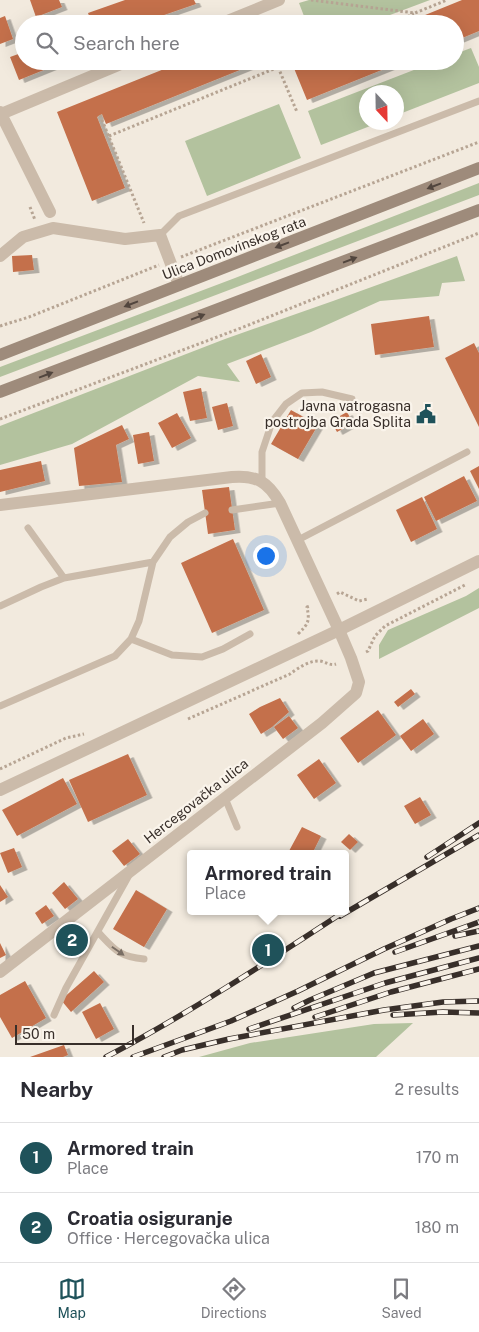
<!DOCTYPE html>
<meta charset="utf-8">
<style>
:root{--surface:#fff;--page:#f7f7f7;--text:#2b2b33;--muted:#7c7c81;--line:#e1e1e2;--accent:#1f525a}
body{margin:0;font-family:"Public Sans",sans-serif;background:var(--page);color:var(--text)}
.compass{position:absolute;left:359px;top:85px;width:45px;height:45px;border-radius:50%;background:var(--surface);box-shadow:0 5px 20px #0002;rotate:158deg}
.scale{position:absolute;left:15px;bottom:12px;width:119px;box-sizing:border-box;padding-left:5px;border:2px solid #382f2a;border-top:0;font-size:14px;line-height:18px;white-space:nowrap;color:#382f2a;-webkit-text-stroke:4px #faf4eb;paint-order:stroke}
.you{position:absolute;left:265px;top:555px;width:18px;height:18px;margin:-12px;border:4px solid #fff;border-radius:50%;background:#1a73e8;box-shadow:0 0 0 8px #1a73e833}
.badge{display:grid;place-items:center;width:32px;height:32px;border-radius:50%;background:var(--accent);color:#fff;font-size:16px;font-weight:700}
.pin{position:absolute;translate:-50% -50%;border:2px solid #fff;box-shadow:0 1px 5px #0006}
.popup{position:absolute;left:187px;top:850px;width:162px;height:65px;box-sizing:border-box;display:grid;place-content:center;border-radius:5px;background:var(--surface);filter:drop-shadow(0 1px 4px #0005);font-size:16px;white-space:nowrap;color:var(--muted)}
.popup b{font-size:19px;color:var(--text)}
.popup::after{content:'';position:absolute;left:50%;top:100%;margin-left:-10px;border:10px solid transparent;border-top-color:var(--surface)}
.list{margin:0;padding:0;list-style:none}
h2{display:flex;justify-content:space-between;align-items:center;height:65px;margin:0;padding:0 20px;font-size:21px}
h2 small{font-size:16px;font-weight:400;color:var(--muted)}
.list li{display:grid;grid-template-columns:32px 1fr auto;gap:15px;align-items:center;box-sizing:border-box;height:70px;padding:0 20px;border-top:1px solid var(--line)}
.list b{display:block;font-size:19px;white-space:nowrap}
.list p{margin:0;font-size:16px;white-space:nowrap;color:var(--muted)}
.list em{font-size:16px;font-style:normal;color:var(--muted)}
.icon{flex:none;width:28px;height:28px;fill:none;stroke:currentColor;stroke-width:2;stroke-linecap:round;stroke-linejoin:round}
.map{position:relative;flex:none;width:479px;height:1057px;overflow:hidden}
.search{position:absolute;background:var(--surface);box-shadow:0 5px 20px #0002;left:15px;right:15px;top:15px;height:55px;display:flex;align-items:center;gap:12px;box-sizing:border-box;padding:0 18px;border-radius:28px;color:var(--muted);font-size:19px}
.sheet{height:205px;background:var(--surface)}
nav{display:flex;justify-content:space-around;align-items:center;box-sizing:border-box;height:70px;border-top:1px solid var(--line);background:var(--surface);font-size:14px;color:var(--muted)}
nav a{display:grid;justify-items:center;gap:2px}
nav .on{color:var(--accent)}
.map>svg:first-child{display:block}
</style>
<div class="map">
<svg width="479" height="1057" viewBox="0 0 479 1057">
<defs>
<filter id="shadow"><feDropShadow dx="5.5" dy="3" stdDeviation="0" flood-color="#0004"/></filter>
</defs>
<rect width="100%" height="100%" fill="#f2eade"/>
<path fill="#b3c29e" d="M309,0h121l-64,24h-59l-8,-21z
M471,48l8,19v16l-82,32 -1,-23h-30v30l12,1 -57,22 -13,-34 129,-50h18v-7z
M279,104l22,54 -94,38 -22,-55z
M479,183v12l-479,182v-10l235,-89z
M457,256l8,25 -23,2 -3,13 -59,5 -69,31 -84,32 13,18 -42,-6 -126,68 -72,21v-39l225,-87 108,-38z
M479,588v20l-100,51v-14l9,-15 78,-34z
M413,1023l-37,34h-177l51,-14 124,-19z"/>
<path fill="#c4704b" filter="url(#shadow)" d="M30,0h29l3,7 -26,10z
M125,0h69l2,4 -58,20h-46l-4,-11z
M462,0h17v31l-24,10v-17h-52z
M5,16l8,23 -13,5v-26z
M289,19l2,5h-14z
M24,52v9h42l-47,19 -9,-23z
M184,61h78l-156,63 -4,-10 -5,3 28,71 -33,13 -35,-89z
M291,61h15v2l4,-2h94l-97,39z
M32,255l2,15 -21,2 -1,-16z
M429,316l5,31 -59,8 -4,-31z
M474,343l5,10v74l-34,-69z
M261,354l10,23 -15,7 -10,-23z
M201,388l6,30 -17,3 -7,-29z
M227,403l6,23 -15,4 -6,-23z
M291,410l27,15 -20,34 -27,-15z
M347,412l6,11 -16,9 -6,-11z
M177,413l14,25 -19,10 -14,-25z
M122,425l7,14 -13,6 6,37 -43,4 -5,-38z
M149,432l5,29 -16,3 -5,-29z
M41,461l4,20 -45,11v-22z
M479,466v23l-9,-18z
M464,476l13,25 -41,20 -12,-24z
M229,487l6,43 -27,4 -6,-44z
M422,497l15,32 -26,13 -15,-32z
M233,539l31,71 -52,23 -31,-70z
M411,689l4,5 -17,13 -4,-5z
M280,698l9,14 -17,15 -11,7 -12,-20 11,-7z
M378,710l18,25 -38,28 -18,-25z
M289,716l9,12 -15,11 -9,-12z
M423,719l11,15 -23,17 -11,-15z
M128,754l19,41 -59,27 -19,-42z
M319,759l17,24 -22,16 -17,-24z
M63,778l14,26 -60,32 -15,-26z
M420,797l11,18 -16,9 -11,-18z
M302,827l19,9 -9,18h-17l-6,-3z
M349,834l9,8 -8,8 -9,-8z
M128,839l12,15 -16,12 -12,-15z
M14,848l8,19 -14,6 -8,-20z
M64,882l14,17 -13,10 -13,-16z
M0,885l8,12 -8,5z
M136,890l31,19 -23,38 -31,-18z
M46,905l8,11 -12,8 -7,-11z
M74,934l4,5 -9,7 -4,-5z
M0,943l6,12 -6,3z
M94,971l10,11 -33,30 -10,-12z
M25,981l21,37 -34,20 -12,-21v-22z
M100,1003l14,26 -18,10 -14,-27z
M64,1045l4,10 -5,2h-33z"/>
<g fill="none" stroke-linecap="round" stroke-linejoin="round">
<path stroke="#b7a594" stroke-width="3" stroke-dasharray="2.5 2.5" stroke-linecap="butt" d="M311,0l104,13 32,-13
M389,24l25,-10
M278,67l19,45
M100,115l44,108
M109,136l182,-74
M30,207l5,13
M181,257l298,-115
M0,326l29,-9 130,-52
M0,419l241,-91 238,-95
M337,594l3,-2 19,9 9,-2
M298,634c10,-10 12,-12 9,-27l3,-1
M366,652l2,-1 7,-15 10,-10 80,-41
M188,719l102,-45c8,-6 20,-14 30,-13 6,1 10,5 16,3
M0,769l66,-31 18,-4"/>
<path stroke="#cbbbaa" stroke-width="7" d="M160,235l19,-19 300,-115
M262,482v-30l10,-30 14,-18 16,-11 20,-1 30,7
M232,510l48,-7
M28,528l36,50
M296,541l171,-89
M0,606l41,-19 23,-9 89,-16 17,-25 18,-15 17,-9
M131,639l41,16 30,2 21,-8 27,-15
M0,706l115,-50 16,-17 8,-18 14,-59
M225,798l12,29
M98,932c16,17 21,25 46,27
M54,1015l12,-27 62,-111"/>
<path stroke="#cbbbaa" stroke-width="12" d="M220,24l59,-24
M0,112l50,100
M1,114l127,-53
M0,256l23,-19 30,-9 72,11 35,-4 19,50
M0,505l232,-28c25,-2 36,5 48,26l59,127 12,28 8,24 -3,11 -34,30 -322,249
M0,790l339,-160 140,-69"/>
<path stroke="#9e8b7b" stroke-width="12" d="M0,355l479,-187
M0,392l479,-182"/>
<defs>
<path id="rail" d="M427,857l52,-34
M340,916l139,-81
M455,936l24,-5
M395,952l84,-30
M294,1008l16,-8 64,-27 105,-27
M393,1015l50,-3 36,1
M315,1017l76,-25 88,-23
M249,1029l136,-46 94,-25
M106,1057c82,-43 161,-95 239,-146
M133,1057l98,-36 67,-30 86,-42 67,-30 28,-11
M164,1057l18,-7 47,-11 155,-29 59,-8 36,-1"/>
</defs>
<use href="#rail" stroke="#382f2a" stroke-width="5.5"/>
<use href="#rail" stroke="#faf4eb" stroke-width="4" stroke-dasharray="11" stroke-linecap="butt"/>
</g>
<defs><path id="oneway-solid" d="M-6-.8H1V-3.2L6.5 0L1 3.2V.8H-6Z" transform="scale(1.25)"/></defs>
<g fill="#52463e">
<use href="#oneway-solid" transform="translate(434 186) rotate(159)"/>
<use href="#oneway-solid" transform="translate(282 245) rotate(159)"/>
<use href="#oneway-solid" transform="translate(350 260) rotate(-21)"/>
<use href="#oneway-solid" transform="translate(131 304) rotate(159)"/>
<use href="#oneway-solid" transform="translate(198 317) rotate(-21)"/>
<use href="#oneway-solid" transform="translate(46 375) rotate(-21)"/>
</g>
<use fill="#7a6e64" href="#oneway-solid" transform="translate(118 951) rotate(35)"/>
<defs>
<symbol id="civic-bare" viewBox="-9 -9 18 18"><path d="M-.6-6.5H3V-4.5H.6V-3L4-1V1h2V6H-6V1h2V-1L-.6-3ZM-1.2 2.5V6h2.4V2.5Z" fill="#1f525a" stroke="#faf4eb" stroke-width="2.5" paint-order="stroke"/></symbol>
</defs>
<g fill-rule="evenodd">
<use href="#civic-bare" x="412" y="400" width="28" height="28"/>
</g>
<g text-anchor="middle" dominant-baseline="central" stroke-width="4.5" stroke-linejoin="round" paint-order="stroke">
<g font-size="14" fill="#382f2a" stroke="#faf4eb">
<text transform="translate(234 248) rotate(-21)">Ulica Domovinskog rata</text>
<text transform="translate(196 801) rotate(-38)">Hercegovačka ulica</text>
</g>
<g font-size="14" fill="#382f2a" stroke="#faf4eb" text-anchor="end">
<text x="411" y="406">Javna vatrogasna<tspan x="411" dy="16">postrojba Grada Splita</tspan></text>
</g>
</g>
</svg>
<svg class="compass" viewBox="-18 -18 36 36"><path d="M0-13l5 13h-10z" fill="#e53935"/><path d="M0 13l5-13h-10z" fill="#7c7c81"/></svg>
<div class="scale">50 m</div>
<div class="you"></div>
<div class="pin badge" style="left:268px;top:950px">1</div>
<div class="popup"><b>Armored train</b>Place</div>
<div class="pin badge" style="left:72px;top:940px">2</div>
<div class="search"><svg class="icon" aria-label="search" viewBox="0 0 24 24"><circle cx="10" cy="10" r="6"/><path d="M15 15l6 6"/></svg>Search here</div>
</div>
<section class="sheet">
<h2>Nearby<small>2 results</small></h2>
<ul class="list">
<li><span class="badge">1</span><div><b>Armored train</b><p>Place</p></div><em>170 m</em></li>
<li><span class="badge">2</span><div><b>Croatia osiguranje</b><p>Office · Hercegovačka ulica</p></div><em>180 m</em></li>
</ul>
</section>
<nav>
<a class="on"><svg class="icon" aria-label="map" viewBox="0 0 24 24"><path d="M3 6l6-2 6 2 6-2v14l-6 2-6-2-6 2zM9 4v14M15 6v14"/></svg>Map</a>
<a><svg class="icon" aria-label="directions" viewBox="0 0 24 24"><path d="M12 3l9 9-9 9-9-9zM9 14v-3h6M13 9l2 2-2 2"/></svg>Directions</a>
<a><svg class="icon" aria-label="saved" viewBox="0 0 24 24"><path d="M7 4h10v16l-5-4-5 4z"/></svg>Saved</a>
</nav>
